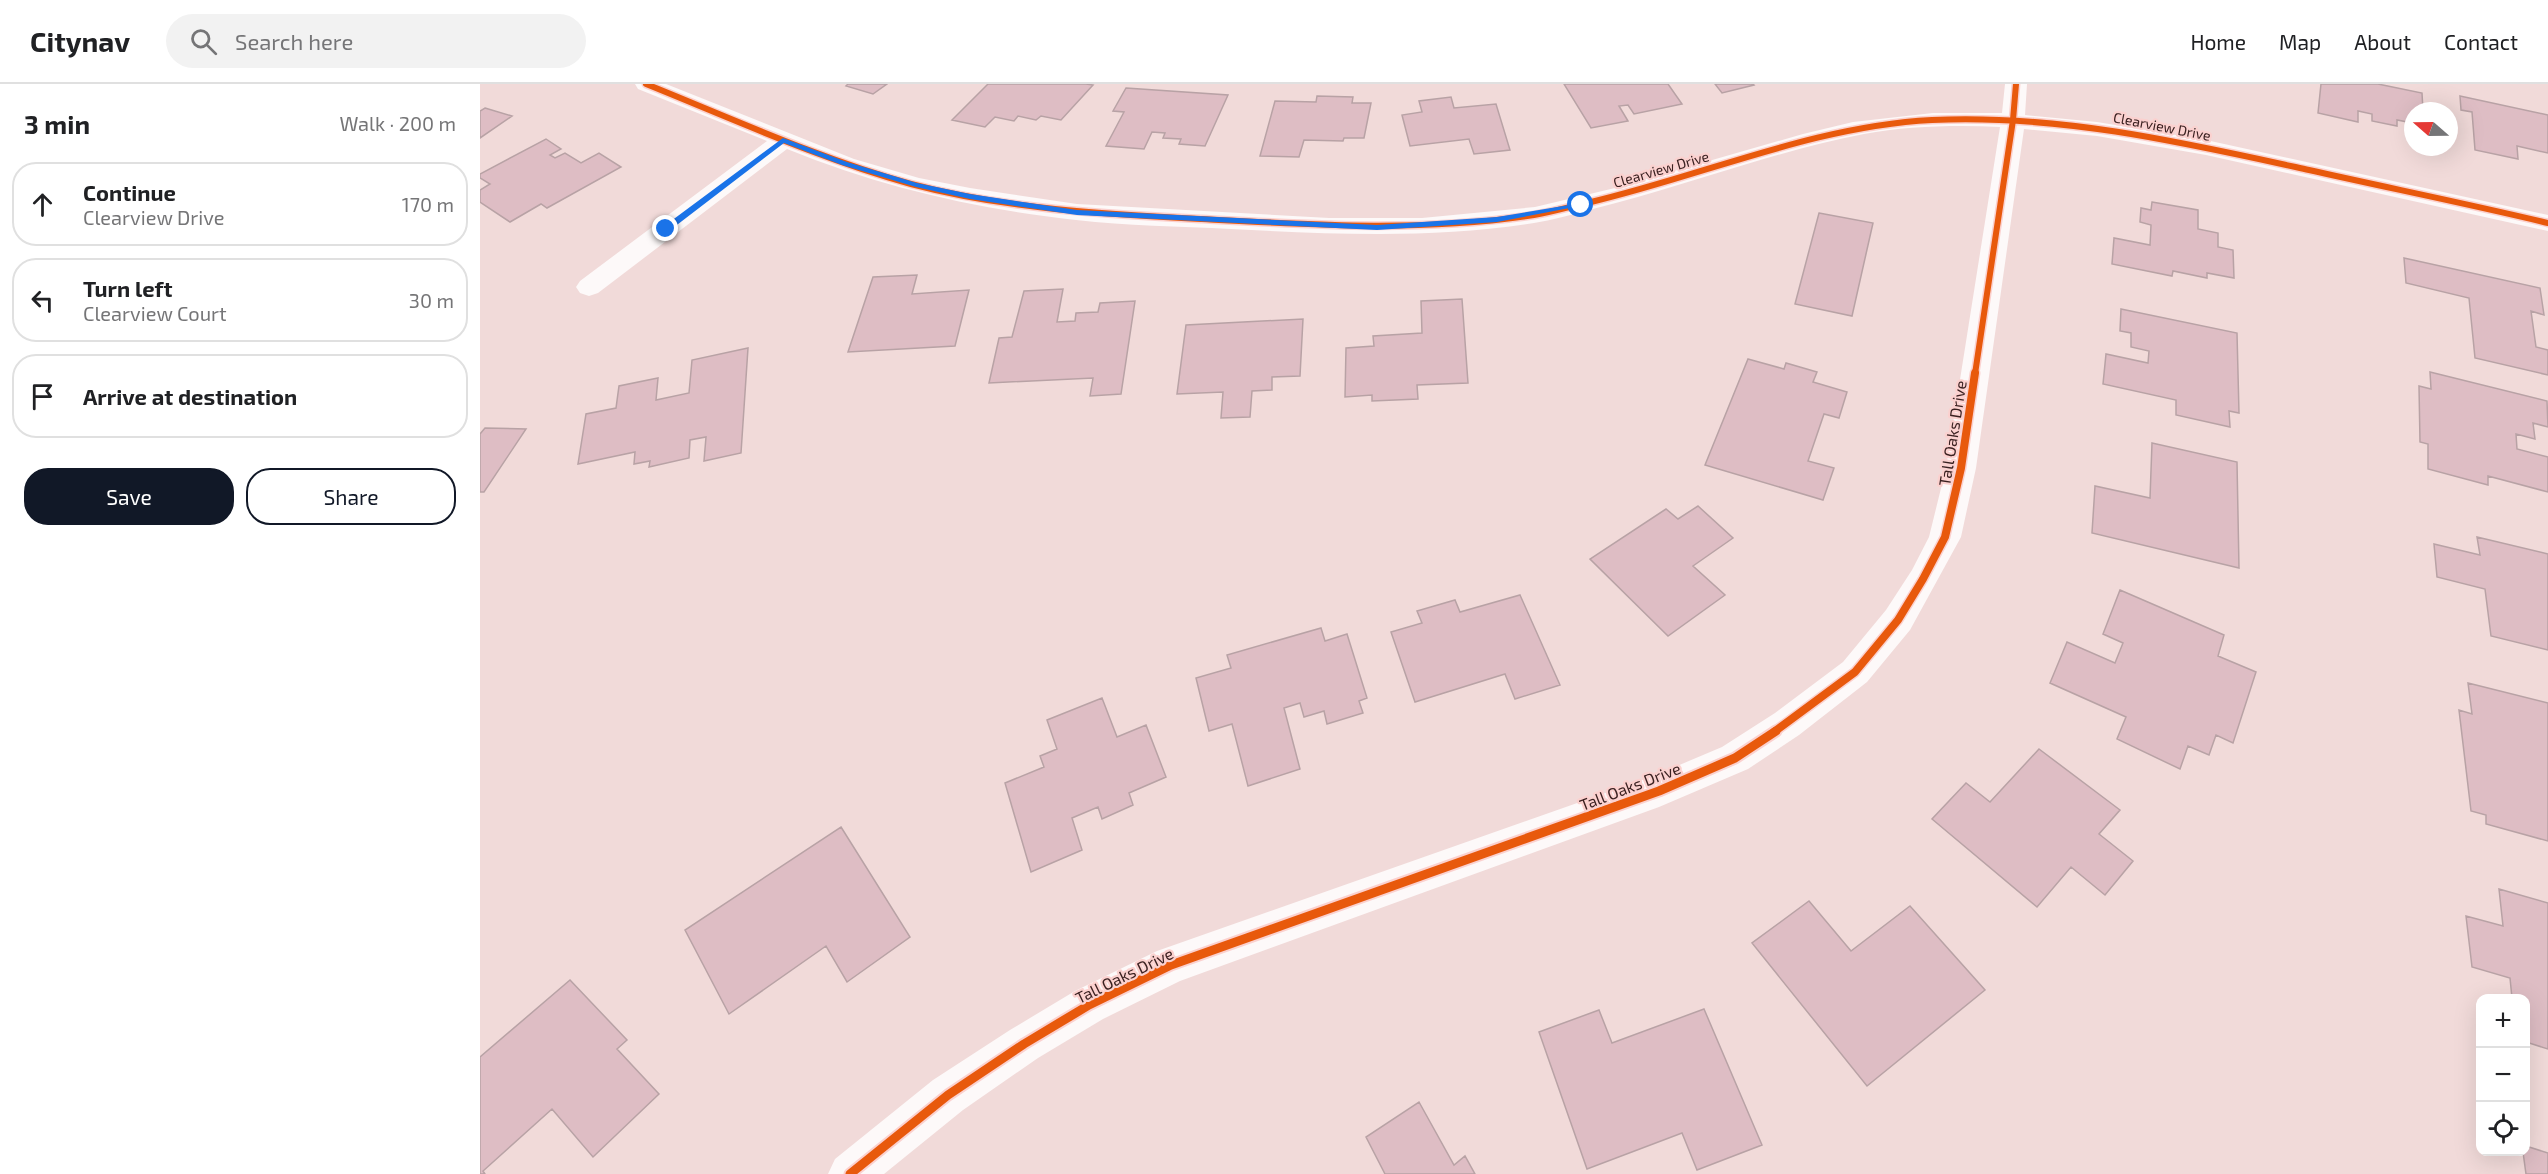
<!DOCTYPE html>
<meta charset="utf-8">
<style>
:root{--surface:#fff;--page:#f2f2f2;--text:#202124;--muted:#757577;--line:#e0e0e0;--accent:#111827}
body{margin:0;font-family:"Exo 2",sans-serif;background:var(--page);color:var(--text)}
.controls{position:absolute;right:18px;bottom:18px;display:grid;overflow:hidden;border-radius:12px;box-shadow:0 6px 24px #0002}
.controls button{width:54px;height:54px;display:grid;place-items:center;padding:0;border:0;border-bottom:2px solid var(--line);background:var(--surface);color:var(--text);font:30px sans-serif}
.compass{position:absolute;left:1924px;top:18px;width:54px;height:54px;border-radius:50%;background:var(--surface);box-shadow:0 6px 24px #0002;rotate:290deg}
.stop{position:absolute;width:18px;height:18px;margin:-14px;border:4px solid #1a73e8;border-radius:50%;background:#fff}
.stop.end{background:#1a73e8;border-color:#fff;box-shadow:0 2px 6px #0008}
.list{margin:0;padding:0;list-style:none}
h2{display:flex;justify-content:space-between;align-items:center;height:78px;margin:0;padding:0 24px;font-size:26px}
h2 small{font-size:20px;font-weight:400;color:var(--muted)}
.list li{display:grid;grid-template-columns:39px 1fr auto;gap:18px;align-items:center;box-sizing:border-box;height:84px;margin:0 12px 12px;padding:0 12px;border:2px solid var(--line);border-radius:24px}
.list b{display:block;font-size:22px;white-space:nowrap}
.list p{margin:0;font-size:20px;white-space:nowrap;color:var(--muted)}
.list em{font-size:20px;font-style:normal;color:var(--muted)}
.actions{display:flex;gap:12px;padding:18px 24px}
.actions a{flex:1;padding:14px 0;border:2px solid var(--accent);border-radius:24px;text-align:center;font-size:21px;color:var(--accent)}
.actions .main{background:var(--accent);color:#fff}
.icon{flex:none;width:33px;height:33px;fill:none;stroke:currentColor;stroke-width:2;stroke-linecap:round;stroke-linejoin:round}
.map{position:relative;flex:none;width:2068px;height:1090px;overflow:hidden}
header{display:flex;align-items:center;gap:36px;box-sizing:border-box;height:84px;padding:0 30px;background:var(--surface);border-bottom:2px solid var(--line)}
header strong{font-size:28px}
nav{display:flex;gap:33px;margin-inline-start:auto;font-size:21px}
.search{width:420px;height:54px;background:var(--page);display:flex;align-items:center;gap:15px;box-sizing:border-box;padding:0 21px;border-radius:33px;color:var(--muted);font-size:22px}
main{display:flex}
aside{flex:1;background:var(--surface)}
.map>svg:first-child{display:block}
</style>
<header>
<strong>Citynav</strong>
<div class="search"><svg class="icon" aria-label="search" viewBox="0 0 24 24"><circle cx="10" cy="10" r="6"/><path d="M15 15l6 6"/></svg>Search here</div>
<nav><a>Home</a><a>Map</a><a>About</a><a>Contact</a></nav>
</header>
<main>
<aside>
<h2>3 min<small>Walk · 200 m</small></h2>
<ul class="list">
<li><svg class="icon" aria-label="ahead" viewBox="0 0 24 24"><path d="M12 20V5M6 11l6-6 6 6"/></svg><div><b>Continue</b><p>Clearview Drive</p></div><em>170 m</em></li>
<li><svg class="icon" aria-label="left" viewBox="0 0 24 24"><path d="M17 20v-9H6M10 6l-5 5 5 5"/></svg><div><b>Turn left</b><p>Clearview Court</p></div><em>30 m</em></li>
<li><svg class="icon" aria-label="arrive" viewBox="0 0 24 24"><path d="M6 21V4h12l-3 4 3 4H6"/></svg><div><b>Arrive at destination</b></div></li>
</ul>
<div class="actions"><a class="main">Save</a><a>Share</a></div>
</aside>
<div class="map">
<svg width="2068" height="1090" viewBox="0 0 2068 1090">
<rect width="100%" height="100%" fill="#f1dad9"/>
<path fill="#debdc4" stroke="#b8a2a5" stroke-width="1.5" d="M368,0h39l-14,10 -27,-8z
M508,0h98l7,1 -32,35 -20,-4 -5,4 -18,-4 -4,5 -19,-4 -10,10 -33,-7z
M1084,0h104l14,20 -48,10 -6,-9 -9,1 9,15 -37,7z
M1235,0h38l1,1 -32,8z
M1841,0h57l44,9 1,18h-10v12l-16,-3v6l-25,-5v-7l-14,-3v11l-40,-9z
M646,4l102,7 -23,51 -26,-2 2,-5 -18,-1 2,-5 -13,-1 -8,17 -38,-3 18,-34 -11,-1z
M837,12l36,1 -1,6h19l-7,35h-20l-1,3 -39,-1 -5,17 -39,-1 15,-55 41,1z
M1980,12l88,19v38l-31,-7 1,13 -43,-9 -3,-38 -11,-2z
M971,13l3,11 42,-4 14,46 -36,4 -5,-15 -59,7 -8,-31 20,-3 -3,-11z
M5,24l27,8 -32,22v-27z
M66,55l15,10 -11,6 5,3 10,-5 16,10 18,-10 22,14 -74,41 -6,-4 -31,18 -30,-20v-12l10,-6 -10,-6v-4z
M1672,118l46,8v19l20,4v14l15,3 1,28 -27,-5v5l-34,-7 -1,5 -60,-12 2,-26 36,7 1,-20 -11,-3 1,-14 10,2z
M1339,129l54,10 -21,93 -57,-12z
M1924,174l136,30 4,27 -13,-4 5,36 12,3v25l-73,-17 -6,-60 -63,-15z
M437,191l-5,19 57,-4 -14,56 -107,6 25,-75z
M583,205l-6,33 18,-1 1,-8 22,-1 2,-9 35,-2 -14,93 -31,2 3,-18 -104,5 10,-45 13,-1 12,-46z
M982,215l6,84 -51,2 1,14 -46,2v-6l-27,2 1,-49 28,-2 -1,-10 49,-3 -1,-32z
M1641,225l116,24 2,80 -10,-2 1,16 -54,-12v-15l-73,-16 3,-30 42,9 1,-12 -18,-4v-14l-11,-2z
M823,235l-3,57 -28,1v13l-20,1 -2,26 -29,1 2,-26 -46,2 9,-69z
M268,264l-7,105 -37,8 2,-24 -16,3 -1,18 -40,9 1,-6 -16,3 1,-12 -57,12 8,-50 30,-6 3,-22 39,-8 -2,22 33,-7 3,-33z
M1268,275l36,10 2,-6 31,9 -4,10 34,10 -8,26 -15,-4 -16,47 26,7 -11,32 -118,-35z
M1950,288l117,29 1,26 -15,-4 2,16 -19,-5 1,15 31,8v35l-60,-16v9l-60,-16v-25l-8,-2 -1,-56 12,3z
M5,344l41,1 -42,63h-4v-58z
M1672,359l85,19 2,106 -147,-35 3,-47 55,12z
M1218,422l35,32 -40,28 32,29 -57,41 -78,-77 76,-50 12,10z
M1997,453l71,17v96l-57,-14 -6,-47 -48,-12 -3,-33 46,11z
M1640,506l104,45 -6,21 38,16 -23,71 -17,-8 -7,20 -21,-9 -8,23 -63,-30 9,-22 -76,-34 17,-41 48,21 8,-20 -20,-9z
M1040,511l40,90 -45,14 -10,-25 -90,28 -24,-70 31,-9 -5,-12 38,-11 5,12z
M841,544l4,13 22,-7 20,64 -8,3 4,12 -36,11 -3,-13 -20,6 -4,-14 -16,5 16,61 -52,17 -16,-62 -23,7 -13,-53 35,-10 -4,-13z
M1988,599l80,20v138l-62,-17v-9l-15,-4 -12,-101 13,4z
M622,614l15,39 29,-12 20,52 -37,16 4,12 -31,14 -4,-12 -26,11 10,32 -51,22 -26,-89 39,-16 -4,-11 17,-7 -10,-29z
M1559,665l81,61 -21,24 34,27 -28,34 -34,-28 -34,40 -105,-88 34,-36 24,19z
M361,743l69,110 -63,45 -21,-36 -97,68 -44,-84z
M2019,805l49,14v146l-22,-7v-44h-14l-2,-20 -38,-11 -6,-51 37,10z
M1329,817l42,50 59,-45 75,84 -118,96 -115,-143z
M90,896l57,60 -10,9 42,45 -66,63 -41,-48 -69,62 2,3h-5v-117z
M1224,925l58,136 -65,25 -15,-37 -95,36 -48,-137 60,-22 13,33z
M939,1018l35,63 11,-9 10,18h-90l-19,-37z
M2046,1062l22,7v21h-22l-3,-22h3z"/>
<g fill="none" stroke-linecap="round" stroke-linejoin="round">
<path fill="#fdf9f9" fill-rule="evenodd" d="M155,0h31l188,75 65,19 51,10 107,16 252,14h93l113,-11 80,-19 188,-54 50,-12 80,-9h69l3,-29h22l-2,31 72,7 109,18 342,75v16l-342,-76 -109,-19 -73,-7 -48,339 -15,69 -51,93 -43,52 -68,53 -51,34 -89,38 -479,174 -77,38 -65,39 -75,52 -79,64h-56l7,-15 98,-79 77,-50 65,-39 82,-40 494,-174 71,-30 53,-34 68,-51 43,-52 26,-40 17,-33 17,-69 54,-341c-45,-2 -92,-1 -136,7 -94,18 -183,54 -275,76 -18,5 -37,10 -55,13 -100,16 -202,11 -303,6 -52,-3 -104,-3 -155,-9 -100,-11 -196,-33 -289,-71l-189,144 -9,3 -9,-3 -4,-6 4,-6 187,-140 -129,-52z"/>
<defs>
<path id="cycleway-far2" d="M166,0c87,35 174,75 265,100 95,25 194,30 291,35 110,6 222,13 332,-4 19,-3 38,-9 57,-13 114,-27 223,-76 341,-82 128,-6 254,23 377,50 80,18 160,34 239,53
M1495,290l38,-254 3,-36"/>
<path id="cycleway-far1" d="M1294,648l81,-60 43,-52 25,-41 22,-42 16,-69 14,-95"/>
<path id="cycleway" d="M370,1090l98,-79 76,-51 65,-39 82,-40 488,-174 76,-33 41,-27"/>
</defs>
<use href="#cycleway-far2" stroke="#fbd1cf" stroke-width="9"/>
<use href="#cycleway-far1" stroke="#fbd1cf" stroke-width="11"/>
<use href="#cycleway" stroke="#fbd1cf" stroke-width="13"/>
<use href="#cycleway-far2" stroke="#e8590c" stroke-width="6"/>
<use href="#cycleway-far1" stroke="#e8590c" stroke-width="8"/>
<use href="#cycleway" stroke="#e8590c" stroke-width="9"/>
</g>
<path fill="#1a73e8" d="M303,54l64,24 70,21 53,11 107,16 300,15 120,-8 84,-14 4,2 -88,17 -120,8 -300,-15 -107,-16 -54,-12 -74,-22 -58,-22 -115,88h-6v-4z"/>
<g text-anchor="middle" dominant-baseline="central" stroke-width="4.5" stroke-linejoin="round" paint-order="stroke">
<g font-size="14" fill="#3b2121" stroke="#fbd1cf">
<text transform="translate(1682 42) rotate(11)">Clearview Drive</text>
<text transform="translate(1181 85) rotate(-16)">Clearview Drive</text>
</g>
<g font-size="16" fill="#3b2121" stroke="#fbd1cf">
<text transform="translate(1472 349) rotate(-81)">Tall Oaks Drive</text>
<text transform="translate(1150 702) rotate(-21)">Tall Oaks Drive</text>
<text transform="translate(644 891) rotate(-26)">Tall Oaks Drive</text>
</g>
</g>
</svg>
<div class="controls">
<button>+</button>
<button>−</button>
<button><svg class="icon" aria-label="locate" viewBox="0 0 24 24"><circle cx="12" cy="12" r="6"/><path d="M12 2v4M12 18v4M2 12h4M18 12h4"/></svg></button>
</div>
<svg class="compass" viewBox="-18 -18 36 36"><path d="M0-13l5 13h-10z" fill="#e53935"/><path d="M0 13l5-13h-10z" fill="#757577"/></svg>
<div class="stop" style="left:1101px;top:121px"></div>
<div class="stop end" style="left:186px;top:145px"></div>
</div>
</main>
